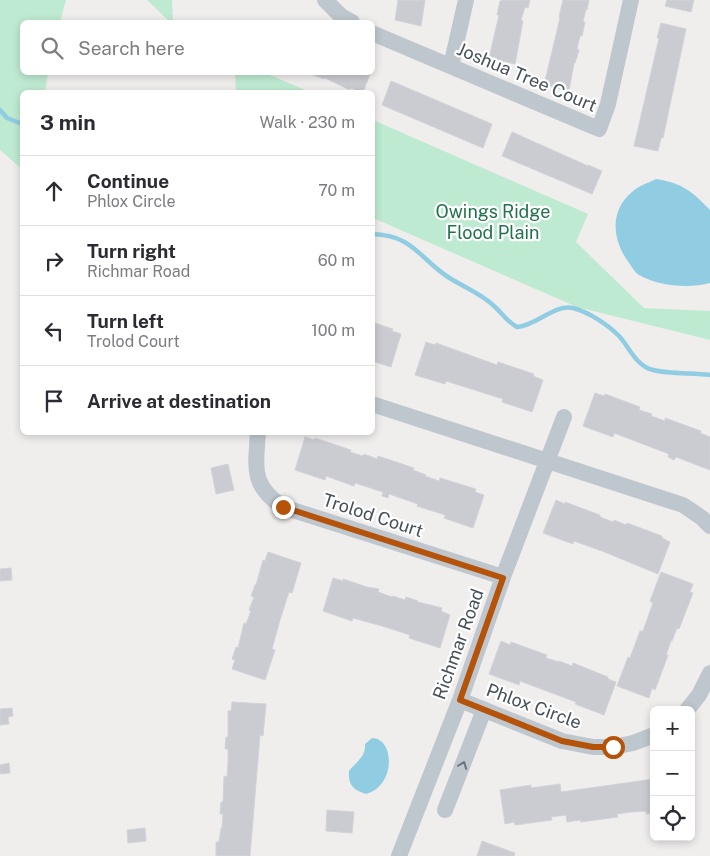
<!DOCTYPE html>
<meta charset="utf-8">
<style>
:root{--surface:#fff;--page:#f7f7f7;--text:#2b2b33;--muted:#7c7c81;--line:#e1e1e2}
body{margin:0;font-family:"Public Sans",sans-serif;background:var(--page);color:var(--text)}
.controls{position:absolute;right:15px;bottom:15px;display:grid;overflow:hidden;border-radius:8px;box-shadow:0 2px 8px #0003}
.controls button{width:45px;height:45px;display:grid;place-items:center;padding:0;border:0;border-bottom:1px solid var(--line);background:var(--surface);color:var(--text);font:25px sans-serif}
.stop{position:absolute;width:15px;height:15px;margin:-11px;border:4px solid #b45309;border-radius:50%;background:#fff}
.stop.end{background:#b45309;border-color:#fff;box-shadow:0 1px 5px #0008}
.list{margin:0;padding:0;list-style:none}
h2{display:flex;justify-content:space-between;align-items:center;height:65px;margin:0;padding:0 20px;font-size:21px}
h2 small{font-size:16px;font-weight:400;color:var(--muted)}
.list li{display:grid;grid-template-columns:32px 1fr auto;gap:15px;align-items:center;box-sizing:border-box;height:70px;padding:0 20px;border-top:1px solid var(--line)}
.list b{display:block;font-size:19px;white-space:nowrap}
.list p{margin:0;font-size:16px;white-space:nowrap;color:var(--muted)}
.list em{font-size:16px;font-style:normal;color:var(--muted)}
.icon{flex:none;width:28px;height:28px;fill:none;stroke:currentColor;stroke-width:2;stroke-linecap:round;stroke-linejoin:round}
.map{position:relative;flex:none;width:710px;height:856px;overflow:hidden}
.search{position:absolute;background:var(--surface);box-shadow:0 2px 8px #0003;left:20px;top:20px;width:355px;height:55px;display:flex;align-items:center;gap:12px;box-sizing:border-box;padding:0 18px;border-radius:8px;color:var(--muted);font-size:19px}
.panel{position:absolute;background:var(--surface);box-shadow:0 2px 8px #0003;left:20px;top:90px;width:355px;height:345px;border-radius:8px}
.map>svg:first-child{display:block}
</style>
<div class="map">
<svg width="710" height="856" viewBox="0 0 710 856">
<rect width="100%" height="100%" fill="#f0eded"/>
<path fill="#bfead2" d="M0,0h66l-6,22h-38v50l26,1 -3,19h-23v77l-22,-19z
M147,0h25l1,22h-3z
M235,73h30l45,19h-74z
M373,120l215,94 -12,28 68,66 66,3v29l-133,-33 -204,-89z"/>
<path fill="#91cde2" d="M656,179c26,4 36,12 54,31v73c-21,6 -52,3 -71,-8 -5,-3 -8,-10 -12,-15 -15,-22 -17,-50 5,-68 6,-6 16,-9 24,-13z
M372,738c23,0 24,48 -6,56 -13,-4 -18,-9 -17,-23 7,-9 17,-14 16,-27z"/>
<g fill="none" stroke-linecap="round" stroke-linejoin="round">
<path stroke="#91cde2" stroke-width="4.5" d="M0,110l7,8 15,6
M372,234c41,1 47,24 76,43 15,10 33,16 46,29 9,8 11,14 23,21 19,-1 37,-23 56,-19 16,4 35,17 46,28 11,12 17,30 34,34 15,4 40,3 57,5"/>
</g>
<path fill="#cbccd2" stroke="#d2d3d8" d="M398,0h27l-4,26 -26,-6z
M503,0h27l-2,8 -3,-1 -4,13 2,1 -8,43 -26,-6 10,-43h-2l3,-14z
M563,0h26l-2,10 -1,-1 -3,13h2l-3,14h-2l-3,13 2,1 -4,13h-1l-5,28 -25,-6 16,-67 -1,-1z
M667,0h27l-3,12 -26,-6z
M661,23l25,6 -23,109h-2l-3,13 -24,-5 25,-108h-2z
M312,72h59l-8,20 -13,-4v2l-25,-12 -1,1 -13,-5z
M391,81l101,43 -9,24 -101,-43z
M512,132l76,34v-1l14,6 -10,23 -90,-38z
M372,322l21,7 -1,2 9,3 -10,33 -19,-6z
M426,342l9,3 1,-2 61,22 1,-3 36,12 -1,2 10,4 -11,32 -30,-10 1,-3 -57,-18 -1,3 -30,-9z
M595,393l9,3 1,-2 35,13 -1,3 13,4 -1,2 14,5v-3l36,13 -1,2 10,4v33l-34,-13 -2,3 -6,-3 1,-3 -55,-21 -1,4 -30,-11z
M305,437l9,3 1,-2 36,12 -1,2 13,4 1,-2 13,5 1,-3 36,12 -1,2 13,5 -1,1 14,5 1,-3 36,11 -1,3 9,3 -11,33 -29,-10 1,-3 -28,-9 1,-2 -29,-10 -1,4 -6,-2 1,-4 -28,-9 -1,3 -28,-10 -1,4 -30,-10z
M228,464l6,26 -18,4 -5,-26z
M556,500l9,4v-2l35,13v2l13,5 1,-2 12,5 1,-2 35,13v2l8,4 -12,32 -56,-23 -28,-10 -1,3 -30,-11z
M268,552l33,11 -9,30 -3,-1 -9,28 -8,29 3,1 -10,30 -33,-11 3,-9 -3,-1 4,-12 2,1 6,-25 2,1 5,-13 -2,-1 5,-13 -3,-1 4,-11h1l7,-25 2,1z
M11,568l1,12 -12,1v-12z
M661,572l32,12 -3,8 3,1 -14,36 -2,-1 -5,13h-1l-5,14h2l-13,35 -3,-2 -3,10 -32,-12 11,-29 2,1 10,-27h3l10,-28 -3,-2z
M333,578l10,3v-2l24,8 12,2 -1,3 14,5 1,-1 12,4 1,-3 12,4v1l24,6 -1,3 9,4 -10,33 -31,-10 1,-3 -28,-9 -29,-8 -1,3 -29,-10z
M501,641l9,4 1,-3 36,13 -1,3 13,4v-1l13,5 1,-3 35,14v2l8,3 -12,33 -29,-11 1,-2 -56,-21 -1,4 -30,-11z
M232,702l34,2 -3,32 -3,-1 -10,121h-34v-14h3l2,-14h1l1,-14h-3l1,-12h2l1,-26 3,1 1,-14v-14h-3l1,-12h2v-26h3z
M12,708l1,8 -5,1 1,7 -9,1v-16z
M9,763l1,10 -10,1v-9z
M654,779v34l-8,1v-3l-15,1 -14,2 1,3 -37,5 -1,-2 -13,2 -1,-7 -15,2 1,3 -37,5 -1,-3 -9,2 -5,-34 31,-5v3l29,-4 1,8z
M327,810l27,2 -2,21 -26,-2z
M145,828l1,13 -18,2 -1,-13z
M482,841l33,12 -1,3h-37z"/>
<g fill="none" stroke-linecap="round" stroke-linejoin="round">
<path stroke="#bfc7ce" stroke-width="16" d="M325,0l16,16 11,6
M372,33l227,96 9,-25 23,-104
M451,66l15,-66
M372,404l311,101 19,13 8,8
M258,432c-2,35 -8,53 25,75l220,70
M460,700l102,41 31,6h20l20,-4 21,-8
M687,710l12,-15 11,-22
M445,810l39,-100
M399,856l61,-156 43,-123 61,-160"/>
</g>
<defs><path id="oneway-chevron" d="M-2-3.5L2.5 0L-2 3.5" fill="none" stroke-width="1.6" stroke-linecap="round" stroke-linejoin="round" transform="scale(1.25)"/></defs>
<use stroke="#6b747c" href="#oneway-chevron" transform="translate(463 765) rotate(-69)"/>
<g fill="none" stroke-linecap="round" stroke-linejoin="round">
<path stroke="#b45309" stroke-width="6" d="M283,507l220,71 -43,122 102,41 31,6h20"/>
</g>
<g text-anchor="middle" dominant-baseline="central" stroke-width="4.5" stroke-linejoin="round" paint-order="stroke">
<g font-size="18" fill="#475059" stroke="#fff">
<text transform="translate(527 77) rotate(23)">Joshua Tree Court</text>
<text transform="translate(373 515) rotate(18)">Trolod Court</text>
<text transform="translate(458 644) rotate(-70)">Richmar Road</text>
<text transform="translate(534 706) rotate(20)">Phlox Circle</text>
</g>
<g font-size="18" fill="#20724e" stroke="#fff">
<text x="493" y="211">Owings Ridge<tspan x="493" dy="21">Flood Plain</tspan></text>
</g>
</g>
</svg>
<div class="controls">
<button>+</button>
<button>−</button>
<button><svg class="icon" aria-label="locate" viewBox="0 0 24 24"><circle cx="12" cy="12" r="6"/><path d="M12 2v4M12 18v4M2 12h4M18 12h4"/></svg></button>
</div>
<div class="stop" style="left:613px;top:747px"></div>
<div class="stop end" style="left:283px;top:507px"></div>
<div class="search"><svg class="icon" aria-label="search" viewBox="0 0 24 24"><circle cx="10" cy="10" r="6"/><path d="M15 15l6 6"/></svg>Search here</div>
<section class="panel">
<h2>3 min<small>Walk · 230 m</small></h2>
<ul class="list">
<li><svg class="icon" aria-label="ahead" viewBox="0 0 24 24"><path d="M12 20V5M6 11l6-6 6 6"/></svg><div><b>Continue</b><p>Phlox Circle</p></div><em>70 m</em></li>
<li><svg class="icon" aria-label="right" viewBox="0 0 24 24"><path d="M7 20v-9h11M14 6l5 5-5 5"/></svg><div><b>Turn right</b><p>Richmar Road</p></div><em>60 m</em></li>
<li><svg class="icon" aria-label="left" viewBox="0 0 24 24"><path d="M17 20v-9H6M10 6l-5 5 5 5"/></svg><div><b>Turn left</b><p>Trolod Court</p></div><em>100 m</em></li>
<li><svg class="icon" aria-label="arrive" viewBox="0 0 24 24"><path d="M6 21V4h12l-3 4 3 4H6"/></svg><div><b>Arrive at destination</b></div></li>
</ul>
</section>
</div>
